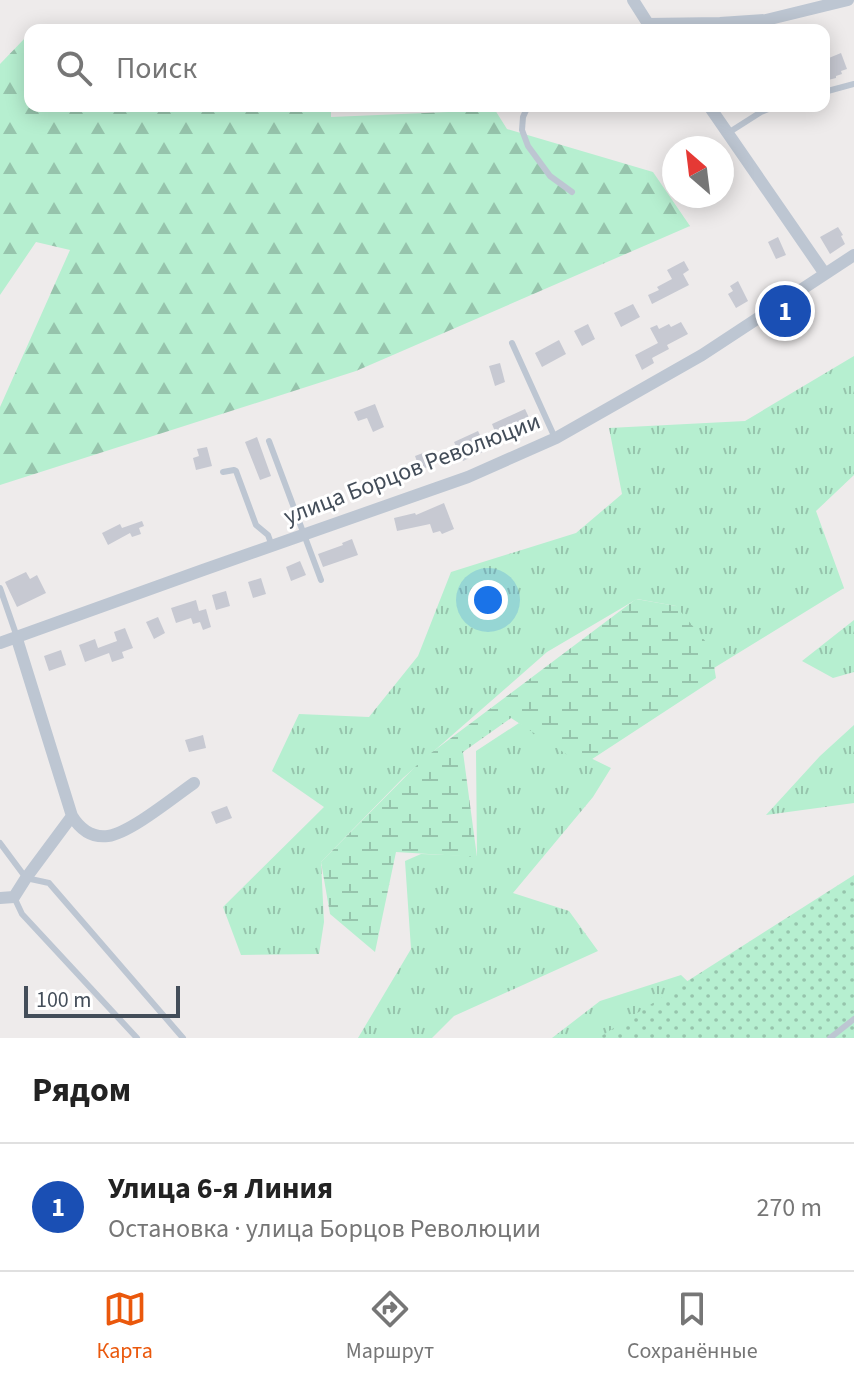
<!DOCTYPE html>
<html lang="ru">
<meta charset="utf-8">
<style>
:root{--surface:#fff;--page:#f2f2f2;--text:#222;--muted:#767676;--line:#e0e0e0;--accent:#ea580c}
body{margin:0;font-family:"Source Sans 3",sans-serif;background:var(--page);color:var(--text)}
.compass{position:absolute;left:662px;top:136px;width:72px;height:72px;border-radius:50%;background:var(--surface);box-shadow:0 4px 20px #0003;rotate:332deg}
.scale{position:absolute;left:24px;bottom:20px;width:156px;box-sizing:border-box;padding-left:8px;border:4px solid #434d59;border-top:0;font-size:22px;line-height:28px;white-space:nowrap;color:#434d59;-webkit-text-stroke:6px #fff;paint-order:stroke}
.you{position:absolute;left:488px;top:600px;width:28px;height:28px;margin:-20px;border:6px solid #fff;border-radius:50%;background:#1a73e8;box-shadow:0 0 0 12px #1a73e833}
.badge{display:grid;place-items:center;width:52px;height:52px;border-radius:50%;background:var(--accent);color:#fff;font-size:26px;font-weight:700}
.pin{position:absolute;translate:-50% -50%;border:4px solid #fff;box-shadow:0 2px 8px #0006}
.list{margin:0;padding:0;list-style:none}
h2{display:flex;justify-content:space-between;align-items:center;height:104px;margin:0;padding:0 32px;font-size:34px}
h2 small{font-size:26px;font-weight:400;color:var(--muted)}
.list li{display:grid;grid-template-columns:52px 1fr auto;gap:24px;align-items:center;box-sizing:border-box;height:128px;padding:0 32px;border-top:2px solid var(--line)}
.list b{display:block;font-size:30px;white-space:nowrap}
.list p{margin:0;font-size:26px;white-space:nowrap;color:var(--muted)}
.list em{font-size:26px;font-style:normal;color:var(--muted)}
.icon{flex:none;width:44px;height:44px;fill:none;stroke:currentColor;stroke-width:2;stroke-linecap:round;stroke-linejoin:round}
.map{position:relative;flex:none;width:854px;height:1038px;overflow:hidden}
.search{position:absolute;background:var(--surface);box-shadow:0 4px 20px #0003;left:24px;right:24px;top:24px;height:88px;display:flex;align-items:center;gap:20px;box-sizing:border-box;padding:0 28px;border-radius:16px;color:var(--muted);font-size:30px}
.sheet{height:232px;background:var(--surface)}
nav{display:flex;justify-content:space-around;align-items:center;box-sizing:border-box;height:112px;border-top:2px solid var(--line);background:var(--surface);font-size:22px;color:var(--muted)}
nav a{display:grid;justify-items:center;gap:4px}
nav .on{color:var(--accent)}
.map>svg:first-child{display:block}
</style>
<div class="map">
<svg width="854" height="1038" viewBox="0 0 854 1038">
<defs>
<pattern id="grass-tufts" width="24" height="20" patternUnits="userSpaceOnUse" patternTransform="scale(2)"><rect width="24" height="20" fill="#b6efd0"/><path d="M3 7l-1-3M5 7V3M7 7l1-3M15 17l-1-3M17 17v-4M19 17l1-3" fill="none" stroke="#96c4ac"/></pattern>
<pattern id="forest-firs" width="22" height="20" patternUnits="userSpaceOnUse" patternTransform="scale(2)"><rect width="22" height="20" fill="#b6efd0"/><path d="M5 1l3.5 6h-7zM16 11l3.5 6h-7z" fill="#96c4ac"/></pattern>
<pattern id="wetland-marsh" width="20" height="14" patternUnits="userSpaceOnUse" patternTransform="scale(2)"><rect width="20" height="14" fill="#b6efd0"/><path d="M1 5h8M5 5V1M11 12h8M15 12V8" fill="none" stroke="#96c4ac"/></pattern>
<pattern id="garden-dots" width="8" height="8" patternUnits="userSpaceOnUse" patternTransform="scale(2)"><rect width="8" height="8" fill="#b6efd0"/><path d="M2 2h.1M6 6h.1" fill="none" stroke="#96c4ac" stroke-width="1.8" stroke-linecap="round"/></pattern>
</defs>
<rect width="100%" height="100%" fill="#eeebeb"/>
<path fill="url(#grass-tufts)" d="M854,356v119l-38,36 28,77 -148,91 -20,-73 -39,-7 -90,53 -144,126 -82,84 3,60 -5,32 -78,1 -18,-48 101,-100 -52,-36 27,-57 70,3 49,-61 33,-84 125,-39 46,-39 -13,-66 136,-7z
M854,620v52l-21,6 -31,-17z
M519,723l92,45 -18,29 -80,96 56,18 29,40 -144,65 -22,22h-74l53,-89 -6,-88 16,-7 56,2 -1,-105z
M854,725v78l-88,12 54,-59z
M681,975l66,63h-195l48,-37z"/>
<path fill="url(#forest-firs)" d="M26,37l4,2v67h301v11l164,-7 12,19 146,43 37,54 -334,145 -356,114v-78l70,-157 -34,-8 -36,53v-231z"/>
<path fill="url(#wetland-marsh)" d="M636,599l40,7 35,42 5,30 -133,87 -72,-47 -48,34 14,105 -81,-5 -21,100 -45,-38 -9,-52 102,-103z"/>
<path fill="url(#garden-dots)" d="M854,875v163h-256z"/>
<path fill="#c7c9d2" d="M841,53l6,16 -6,2 1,3 -6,2v2l-12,3v-21z
M838,227l5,8 -2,1 4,8 -15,10 -10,-17z
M778,237l8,18 -10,4 -8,-17z
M684,261l5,9 -6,4 6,11 -37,19 -4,-9 11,-5 -2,-3 15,-8 -5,-9z
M738,281l10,20 -12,7 -8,-14 5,-3 -3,-5z
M633,304l7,13 -19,10 -7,-14z
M681,322l7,12 -21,11 2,4 -17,9 2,5 -12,7 -7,-15 23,-12 -8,-15 7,-3 2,4 10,-5 2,3z
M588,324l7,15 -13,7 -8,-15z
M559,340l7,14 -24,13 -7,-14z
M500,363l5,19 -10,4 -6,-20z
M375,404l9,23 -11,5 -6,-14 -9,3 -4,-9z
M525,409l7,15 -34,15 -6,-15z
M478,431l9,19 -24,11 -9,-19z
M257,437l14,39 -11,4 -15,-38z
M207,447l5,19 -16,4 -3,-12 6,-2 -2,-7z
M428,451l5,14 -13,5 -5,-14z
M444,503l10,26 -12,5 -2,-3 -7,2 -3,-9 -33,7 -3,-13 21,-5 1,2z
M142,521l2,5 -5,2 2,6 -9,3 -2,-4 -22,12 -6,-12 18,-9 2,4z
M352,539l6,16 -35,12 -5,-13 25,-9 -1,-2z
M300,561l6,14 -15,6 -5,-14z
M26,572l4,7 7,-4 9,18 -29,14 -12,-25z
M261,578l5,16 -13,4 -5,-16z
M226,591l4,15 -14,4 -4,-15z
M196,600l3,11 7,-2 5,18 -8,3 -3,-8 -7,2 -2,-6 -15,5 -5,-15z
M158,617l7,16 -11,6 -8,-17z
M125,628l8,20 -11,4 2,6 -12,4 -3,-9 -24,9 -6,-17 16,-6 3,9 19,-7 -3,-9z
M61,650l5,15 -17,6 -5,-15z
M203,735l3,13 -17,4 -4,-12z
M227,806l5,12 -16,6 -5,-12z"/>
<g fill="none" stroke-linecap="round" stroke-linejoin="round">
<path stroke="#bdc6d2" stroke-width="6" d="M824,92l30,-8
M528,106l-5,11 -1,13 6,16 22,30 22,16
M728,133l33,-21 15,-6
M512,343l43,95
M269,441l52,139
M223,472l11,-2 2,1 20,54 12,10 4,11
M0,588l17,49
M0,843l26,35 23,5 134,155
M14,897l8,17 115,124
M830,1038l24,-19"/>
<path stroke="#bdc6d2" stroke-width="12" d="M633,0l19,30
M648,24l72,-1 46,-3 82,-20
M709,106l116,168
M17,639l55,177
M0,643l203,-73 265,-93 88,-39 146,-83 152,-100
M0,898l14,-1 12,-19 46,-62c8,13 20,22 36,20 22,-3 66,-39 86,-53"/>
</g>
<g text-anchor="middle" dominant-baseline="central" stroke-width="6" stroke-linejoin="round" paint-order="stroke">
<g font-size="24" fill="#434d59" stroke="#fff">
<text transform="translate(412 469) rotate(-21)">улица Борцов Революции</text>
</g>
</g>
</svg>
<svg class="compass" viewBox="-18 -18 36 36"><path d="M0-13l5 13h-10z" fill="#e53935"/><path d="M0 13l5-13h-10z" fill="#767676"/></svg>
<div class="scale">100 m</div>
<div class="you"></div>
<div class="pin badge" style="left:785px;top:311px;background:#1a4fb4">1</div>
<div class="search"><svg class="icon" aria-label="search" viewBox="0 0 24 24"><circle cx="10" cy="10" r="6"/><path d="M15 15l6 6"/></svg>Поиск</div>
</div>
<section class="sheet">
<h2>Рядом<small></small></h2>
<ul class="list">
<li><span class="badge" style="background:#1a4fb4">1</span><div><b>Улица 6-я Линия</b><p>Остановка · улица Борцов Революции</p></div><em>270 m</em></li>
</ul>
</section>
<nav>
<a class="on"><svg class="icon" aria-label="map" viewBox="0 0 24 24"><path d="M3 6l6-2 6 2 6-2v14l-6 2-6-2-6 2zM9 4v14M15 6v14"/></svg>Карта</a>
<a><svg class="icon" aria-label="directions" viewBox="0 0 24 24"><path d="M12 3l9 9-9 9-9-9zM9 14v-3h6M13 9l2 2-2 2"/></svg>Маршрут</a>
<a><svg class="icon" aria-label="saved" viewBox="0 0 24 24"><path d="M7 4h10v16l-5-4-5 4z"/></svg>Сохранённые</a>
</nav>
